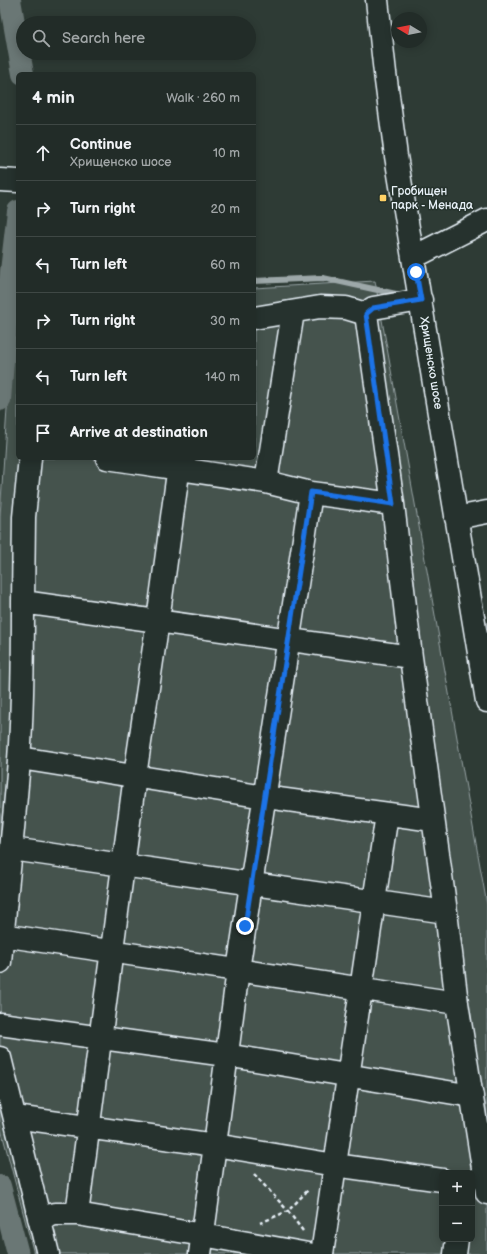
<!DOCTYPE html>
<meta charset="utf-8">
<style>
:root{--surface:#222c28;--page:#2e3834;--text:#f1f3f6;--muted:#a2a7a8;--line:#3f4845}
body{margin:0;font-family:"Balsamiq Sans",sans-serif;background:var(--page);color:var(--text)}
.controls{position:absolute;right:12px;bottom:12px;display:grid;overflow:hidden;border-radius:6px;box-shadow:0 2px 10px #0003}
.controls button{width:36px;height:36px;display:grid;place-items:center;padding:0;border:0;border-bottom:1px solid var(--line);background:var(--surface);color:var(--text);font:20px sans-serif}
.compass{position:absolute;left:391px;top:12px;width:36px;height:36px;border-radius:50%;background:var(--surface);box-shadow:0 2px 10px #0003;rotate:280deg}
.stop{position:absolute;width:12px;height:12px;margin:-9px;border:3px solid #1a73e8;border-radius:50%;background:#fff}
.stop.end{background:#1a73e8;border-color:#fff;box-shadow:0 1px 4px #0008}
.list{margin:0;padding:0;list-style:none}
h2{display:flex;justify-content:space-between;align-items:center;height:52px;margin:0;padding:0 16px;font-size:17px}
h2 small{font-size:13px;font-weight:400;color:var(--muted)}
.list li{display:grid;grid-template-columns:26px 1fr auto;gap:12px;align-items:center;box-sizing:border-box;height:56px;padding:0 16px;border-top:1px solid var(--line)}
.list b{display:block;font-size:15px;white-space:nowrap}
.list p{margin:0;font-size:13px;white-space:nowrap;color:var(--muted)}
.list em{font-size:13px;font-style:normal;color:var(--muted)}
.icon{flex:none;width:22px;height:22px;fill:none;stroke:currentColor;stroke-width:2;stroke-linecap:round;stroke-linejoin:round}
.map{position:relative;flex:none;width:487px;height:1254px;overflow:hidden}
.search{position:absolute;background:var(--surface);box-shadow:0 2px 10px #0003;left:16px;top:16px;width:240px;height:44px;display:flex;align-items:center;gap:10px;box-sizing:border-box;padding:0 14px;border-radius:22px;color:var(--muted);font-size:15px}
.panel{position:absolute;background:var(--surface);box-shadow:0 2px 10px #0003;left:16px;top:72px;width:240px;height:388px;border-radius:6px}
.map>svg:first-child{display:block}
</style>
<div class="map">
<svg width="487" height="1254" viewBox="0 0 487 1254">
<rect width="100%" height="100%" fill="#2e3b35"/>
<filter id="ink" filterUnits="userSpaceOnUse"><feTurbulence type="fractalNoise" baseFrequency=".025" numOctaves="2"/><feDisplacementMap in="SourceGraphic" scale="8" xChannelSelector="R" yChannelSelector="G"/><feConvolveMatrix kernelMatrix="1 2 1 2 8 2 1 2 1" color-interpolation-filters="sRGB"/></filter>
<g filter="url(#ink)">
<path fill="#45524e" stroke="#96a2a3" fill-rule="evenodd" d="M375,281l112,624v349h-453l-34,-129v-609l14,-214h4v156h236v-170zM442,1173h30v66h-30z"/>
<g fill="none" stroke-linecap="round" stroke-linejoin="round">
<path stroke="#9da8a9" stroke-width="6" d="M254,281l69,-3 73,16"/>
<path stroke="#6b7775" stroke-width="22" d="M10,0l13,74
M0,400l8,-103 10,-86
M0,1186l18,68"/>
<defs>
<path id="minor" d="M377,0l8,73 11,83 91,545
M0,180l18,1
M414,257l73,-37
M366,314l27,190
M254,318l66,-11 26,1 20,6 7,-6 48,-8
M107,458l159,24 45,11 82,11 18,153
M266,482l27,-170
M311,493l-73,477 -23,175 120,20 -13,89
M456,518l31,-6
M23,602l1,-85 6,-59
M20,758l245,39 168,23
M387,814l-52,351 107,15
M12,849l434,63
M2,935l455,68
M0,962c6,-67 14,-135 19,-202 4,-53 4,-106 4,-158l388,55 35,255 11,91 30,190
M0,1024l226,31 246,41
M0,1058l48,196
M15,1117l200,28 -15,109
M77,1214l126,21 105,19
M39,1218l16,-4h22l58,-438 23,-156 22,-162
M455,1254l2,-15"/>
</defs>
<use href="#minor" stroke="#e8f1f8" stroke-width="25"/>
<path stroke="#e8f1f8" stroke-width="2.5" stroke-dasharray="4 3" stroke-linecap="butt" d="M254,1174l34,37 -28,12
M303,1231l-15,-20 21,-22"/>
<use href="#minor" stroke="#26332d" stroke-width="22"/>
</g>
</g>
<g fill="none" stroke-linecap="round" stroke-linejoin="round" filter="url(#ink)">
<path stroke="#1a73e8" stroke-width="5" d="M245,926l66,-434 82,12 -27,-190 7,-6 48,-8 -5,-28"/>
</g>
<rect fill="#ffd166" stroke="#26332d" stroke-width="1.5" x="379" y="194" width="8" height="8" rx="2"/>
<g text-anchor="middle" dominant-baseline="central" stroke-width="3" stroke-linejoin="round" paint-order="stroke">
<g font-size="12" fill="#e8f1f8" stroke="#26332d" text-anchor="start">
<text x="391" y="191">Гробищен<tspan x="391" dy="14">парк - Менада</tspan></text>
</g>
<g font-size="12" fill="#e8f1f8" stroke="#26332d">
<text transform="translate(431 363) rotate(81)">Хрищенско шосе</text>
</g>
</g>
</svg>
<div class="controls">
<button>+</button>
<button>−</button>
</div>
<svg class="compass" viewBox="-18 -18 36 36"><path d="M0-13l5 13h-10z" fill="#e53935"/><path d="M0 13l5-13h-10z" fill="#a2a7a8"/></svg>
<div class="stop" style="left:416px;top:272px"></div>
<div class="stop end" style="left:245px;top:926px"></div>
<div class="search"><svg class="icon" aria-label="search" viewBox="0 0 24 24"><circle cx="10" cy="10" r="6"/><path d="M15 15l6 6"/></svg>Search here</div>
<section class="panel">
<h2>4 min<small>Walk · 260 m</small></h2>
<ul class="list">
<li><svg class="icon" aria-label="ahead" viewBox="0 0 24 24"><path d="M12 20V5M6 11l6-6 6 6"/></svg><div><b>Continue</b><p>Хрищенско шосе</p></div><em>10 m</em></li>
<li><svg class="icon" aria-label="right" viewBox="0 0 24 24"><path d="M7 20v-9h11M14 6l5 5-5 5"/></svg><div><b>Turn right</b></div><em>20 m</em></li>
<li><svg class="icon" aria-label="left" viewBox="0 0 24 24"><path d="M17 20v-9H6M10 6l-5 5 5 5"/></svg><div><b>Turn left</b></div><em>60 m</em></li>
<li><svg class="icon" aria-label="right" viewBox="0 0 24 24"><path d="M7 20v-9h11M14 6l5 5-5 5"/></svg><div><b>Turn right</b></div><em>30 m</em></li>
<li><svg class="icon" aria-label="left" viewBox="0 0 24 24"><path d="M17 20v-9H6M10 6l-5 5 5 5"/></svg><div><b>Turn left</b></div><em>140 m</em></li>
<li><svg class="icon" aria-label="arrive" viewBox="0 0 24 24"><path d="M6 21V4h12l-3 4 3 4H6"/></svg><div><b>Arrive at destination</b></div></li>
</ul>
</section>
</div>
